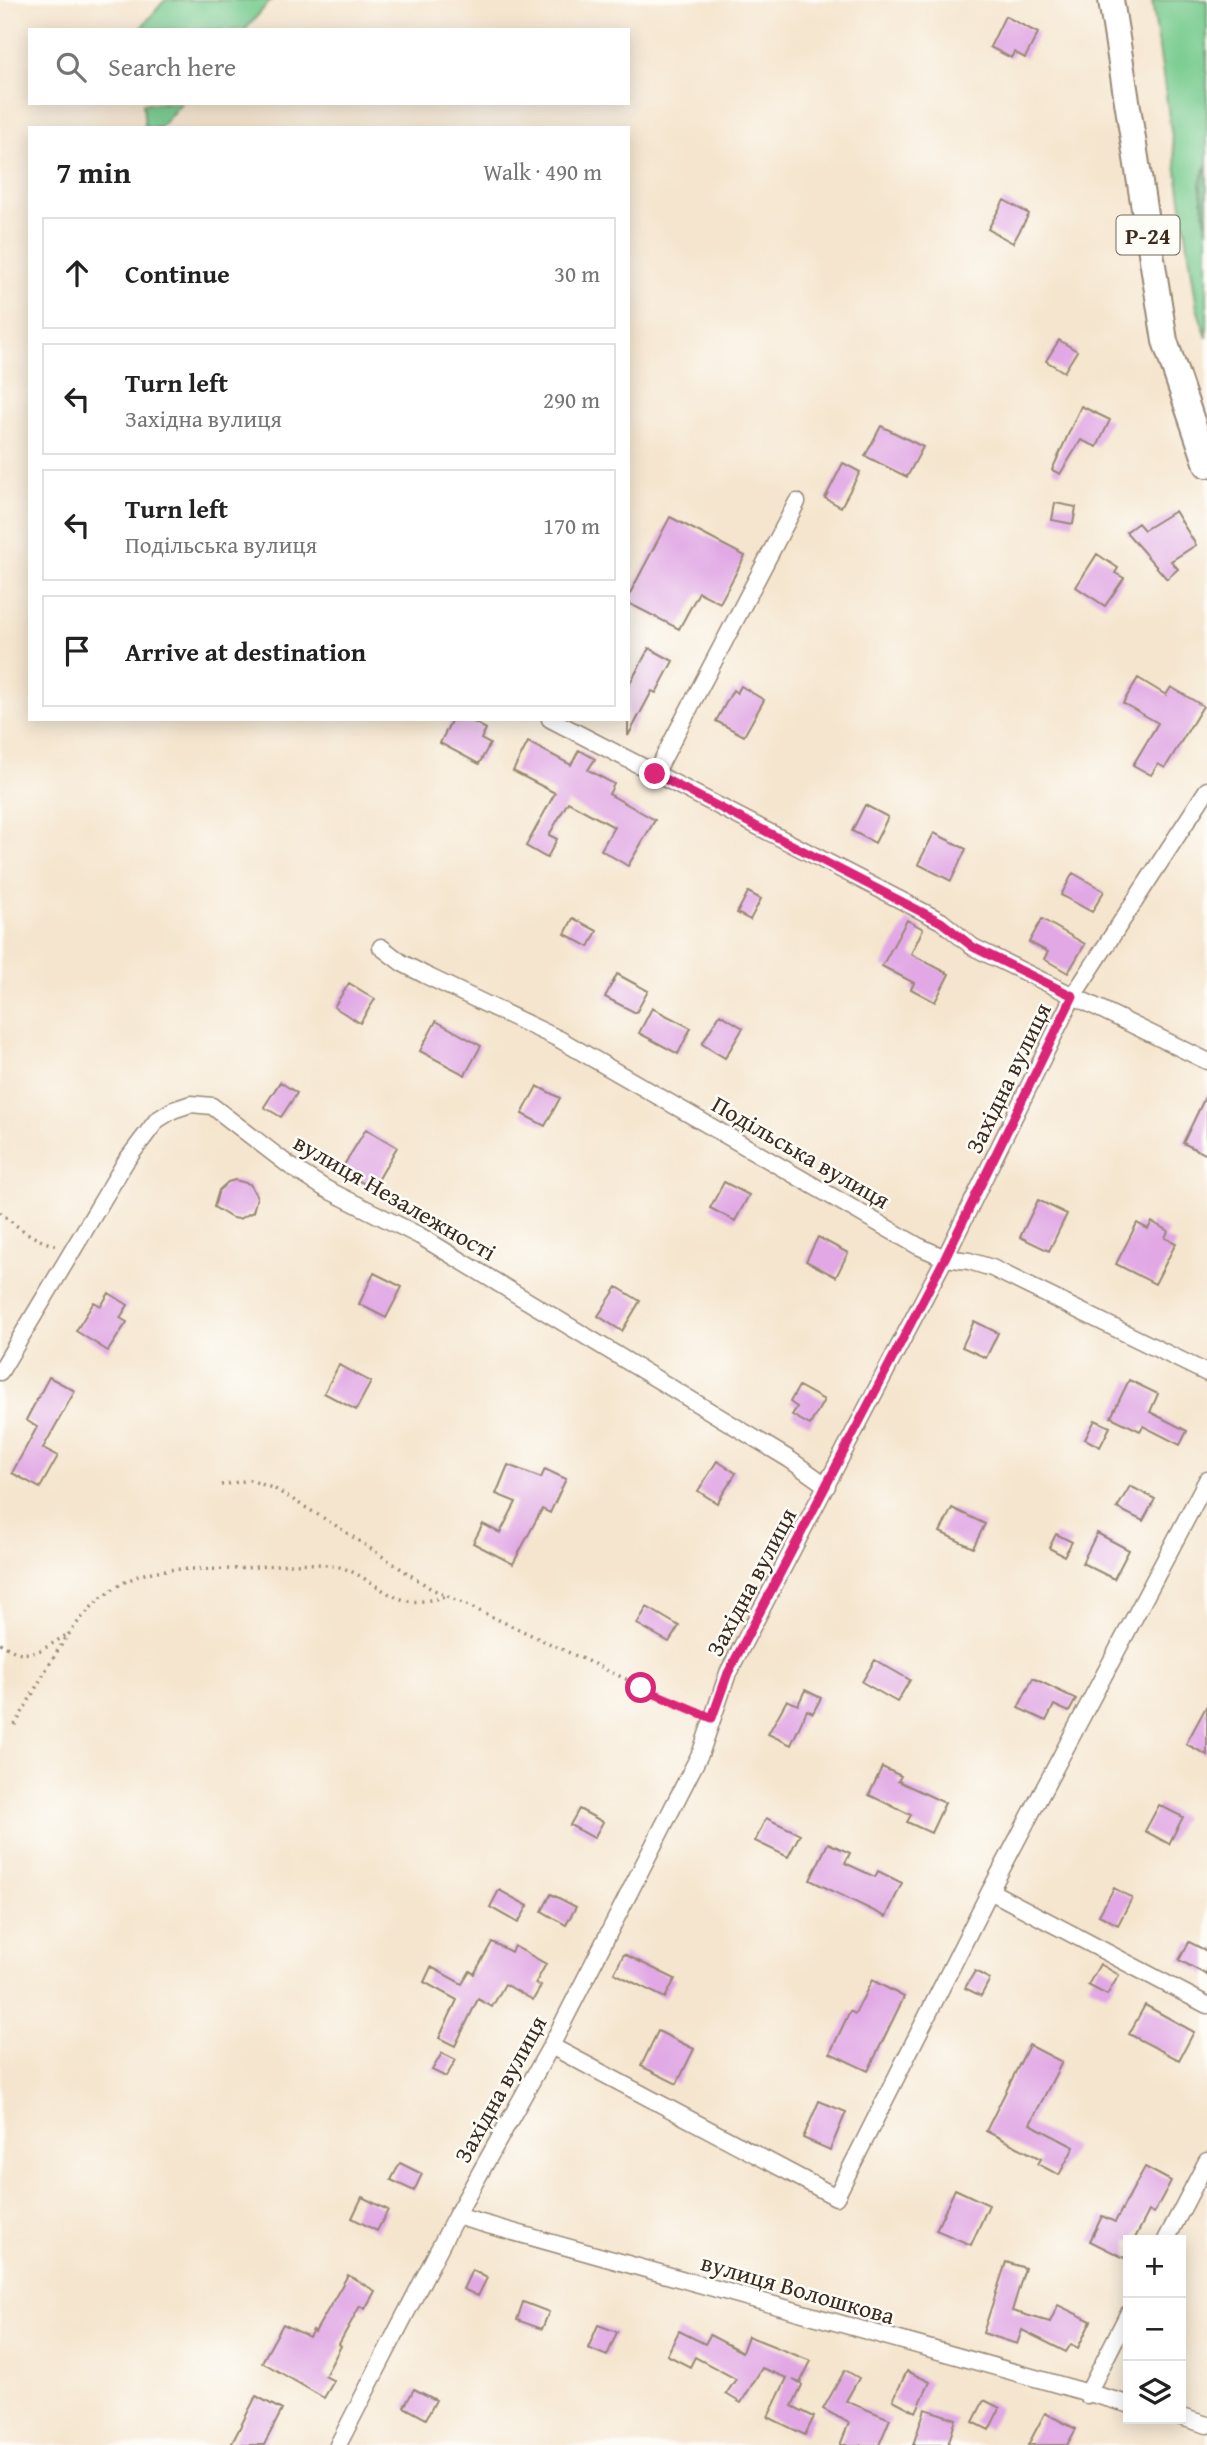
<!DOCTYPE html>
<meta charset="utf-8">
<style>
:root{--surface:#fff;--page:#f2f2f2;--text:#222;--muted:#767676;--line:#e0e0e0}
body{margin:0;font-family:"Gentium Book Plus",serif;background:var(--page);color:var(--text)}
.controls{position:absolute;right:21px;bottom:21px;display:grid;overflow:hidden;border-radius:0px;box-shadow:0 4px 18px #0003}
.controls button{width:63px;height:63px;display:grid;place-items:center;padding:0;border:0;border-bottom:2px solid var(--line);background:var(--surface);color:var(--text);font:35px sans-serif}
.stop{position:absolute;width:21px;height:21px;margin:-16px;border:5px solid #db2777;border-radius:50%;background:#fff}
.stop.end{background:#db2777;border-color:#fff;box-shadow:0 2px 7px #0008}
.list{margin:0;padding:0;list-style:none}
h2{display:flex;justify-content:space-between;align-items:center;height:91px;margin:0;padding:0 28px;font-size:30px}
h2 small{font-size:23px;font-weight:400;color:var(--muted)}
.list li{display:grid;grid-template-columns:46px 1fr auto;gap:21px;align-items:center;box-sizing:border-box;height:112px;margin:0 14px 14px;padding:0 14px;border:2px solid var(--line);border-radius:0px}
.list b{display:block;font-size:26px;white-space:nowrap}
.list p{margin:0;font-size:23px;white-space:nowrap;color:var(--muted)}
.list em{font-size:23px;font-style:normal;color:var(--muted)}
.icon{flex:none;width:38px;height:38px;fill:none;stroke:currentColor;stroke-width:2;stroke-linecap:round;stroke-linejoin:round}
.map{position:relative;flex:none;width:1207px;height:2445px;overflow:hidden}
.search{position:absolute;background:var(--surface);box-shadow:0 4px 18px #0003;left:28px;top:28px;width:602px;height:77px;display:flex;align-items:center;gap:18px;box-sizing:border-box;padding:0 24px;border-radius:0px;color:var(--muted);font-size:26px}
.panel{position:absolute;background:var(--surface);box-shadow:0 4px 18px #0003;left:28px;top:126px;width:602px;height:595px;border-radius:0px}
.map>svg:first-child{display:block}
</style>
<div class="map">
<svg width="1207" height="2445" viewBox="0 0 1207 2445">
<rect width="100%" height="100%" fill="#fdfcf7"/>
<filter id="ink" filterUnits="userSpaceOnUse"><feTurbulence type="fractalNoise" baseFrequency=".0143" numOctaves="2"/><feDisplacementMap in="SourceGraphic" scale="14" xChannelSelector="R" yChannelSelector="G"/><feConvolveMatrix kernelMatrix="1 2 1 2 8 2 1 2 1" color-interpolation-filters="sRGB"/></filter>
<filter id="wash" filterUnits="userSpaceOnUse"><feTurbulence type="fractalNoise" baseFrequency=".00686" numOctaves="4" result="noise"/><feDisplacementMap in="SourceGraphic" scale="28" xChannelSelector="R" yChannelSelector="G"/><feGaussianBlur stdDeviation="1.57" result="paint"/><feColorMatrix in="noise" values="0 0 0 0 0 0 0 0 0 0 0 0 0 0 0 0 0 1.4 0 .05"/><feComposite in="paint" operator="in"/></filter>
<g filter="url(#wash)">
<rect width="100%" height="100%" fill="#f5e5ce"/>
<path fill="#77cb8e" stroke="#597a56" stroke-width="2" d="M165,0h106l-26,30h-106z
M1152,0h55v164l-7,20 7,46v108l-10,-30z
M143,103h38l-21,25h-15z"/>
<path fill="#61af79" stroke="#4e6c4c" stroke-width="2" d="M1207,164v66l-7,-46z"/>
<g id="blocks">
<path fill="#e1a8e5" d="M1005,16l33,17 -13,25 -11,-6 -3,6 -21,-11z
M1004,200l25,14 -16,29 -25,-14z
M1059,340l18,11 -13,21 -18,-11z
M1081,406l29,14 -13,27 -16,-7 -21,34 -8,-4z
M881,426l42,21 -16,30 -42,-21z
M843,463l17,9 -19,35 -16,-9z
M1055,503l21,4 -3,17 -21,-4z
M1175,511l21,34 -25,16 7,8 -11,10 -41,-47 12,-9 6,7z
M670,517l75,39 -25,47 -21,-11 -20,37 -51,-26v-6z
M1097,554l21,14 -3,5 9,5 -19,28 -29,-19z
M649,648l24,13 -17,32 -4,-2 -24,45v-49z
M1138,678l28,17 5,-8 32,19 -38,62 -7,-4 -7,11 -18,-10 25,-42 -35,-20z
M741,686l23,14 -20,36 -28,-15 17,-31 4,3z
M452,719h16l18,10 -5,10 9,5 -11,20 -39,-21z
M528,742l43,23 8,-15 16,9 -7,11 26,14 -5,10 46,26 -27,46 -27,-16 13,-23 -46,-25 -19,33 8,4 -10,19 -21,-12 29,-53 -42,-22z
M865,805l23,12 -13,26 -23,-12z
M934,833l32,16 -15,32 -33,-17z
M1073,873l31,18 -12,21 -31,-17z
M748,892l13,7 -11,21 -13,-7z
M573,918l24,13 -8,16 -24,-13z
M1042,919l43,25 -17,29 -24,-14 4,-7 -19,-10z
M907,920l16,9 -12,25 38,20 -14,28 -24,-13 3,-6 -32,-17z
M617,974l31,17 -12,22 -31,-16z
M349,983l26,16 -15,24 -26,-16z
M652,1008l39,20 -13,26 -39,-21z
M720,1014l23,14 -18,30 -23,-14z
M436,1021l45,25 -16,29 -45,-24z
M280,1082l17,11 -16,24 -17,-10z
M537,1086l23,12 -15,28 -23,-12z
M1207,1093v62l-24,-12z
M366,1129l31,18 -24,42 -32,-19z
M235,1180l15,4 7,13 -4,15 -14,7 -7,-1 -18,-11 5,-17 9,-8z
M724,1182l25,13 -14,26 -25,-13z
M1038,1200l29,14 -18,37 -29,-14z
M1152,1222l16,9 -3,7 11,5 -21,41 -39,-20 21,-41 11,6z
M818,1237l30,16 -12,24 -30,-16z
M374,1273l28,14 -16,31 -27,-14z
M617,1287l23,14 -18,30 -24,-15z
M109,1293l19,12 -8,13 7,4 -19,29 -32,-20 18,-29 7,4z
M974,1321l24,12 -12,25 -24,-11z
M339,1365l32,17 -15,28 -32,-17z
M49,1377l26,14 -32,57 15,8 -18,32 -28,-15 25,-46 -11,-7z
M1129,1380l29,14 -8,18 37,19 -7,14 -37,-19 -3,5 -29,-14z
M799,1386l25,14 -14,25 -18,-10 5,-8 -7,-5z
M1095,1420l15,7 -10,20 -15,-8z
M717,1461l19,12 -19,30 -19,-12z
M508,1465l33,13 4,-9 21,10 -16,34 -8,-4 -29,55 -40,-21 10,-19 17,9 16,-31 -20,-8z
M1130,1486l25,13 -12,22 -26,-13z
M952,1508l33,16 -12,24 -33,-16z
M1097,1533l32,17 -15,29 -32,-16z
M1056,1534l16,8 -8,14 -15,-8z
M647,1607l32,19 -10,16 -32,-18z
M875,1660l35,20 -13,22 -35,-20z
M1033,1678l43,21 -7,13 -15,-7 -8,16 -28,-13z
M805,1690l16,8 -8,15 -6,-3 -16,35 -23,-11 19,-34 11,5z
M1207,1705v50l-21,-11z
M882,1767l19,9 -3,5 47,22 -14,30 -24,-11 4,-7 -42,-20z
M1159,1805l24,12 -14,27 -24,-13z
M579,1809l24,13 -9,16 -24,-13z
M766,1818l34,16 -12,23 -33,-16z
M828,1843l22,10 -5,10 30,14 3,-6 24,12 -16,34 -76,-37z
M1114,1888l18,10 -14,27 -19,-10z
M499,1890l29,16 -10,17 -28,-16z
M551,1894l25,13 -10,18 -24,-14z
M492,1942l19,10 3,-6 32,18 -11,20 6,2 -8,14 -28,-16 -13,23 -14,-8 -23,47 -16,-8 18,-38 -33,-18 7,-15 31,17 8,-13 4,3z
M1189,1942l18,9v24l-28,-15z
M624,1954l51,25 -10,19 -51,-25z
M1100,1964l19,11 -12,20 -19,-10z
M975,1971l15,8 -9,17 -16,-8z
M872,1980l32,17 -36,74 -38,-18 20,-42 5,3z
M1145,2005l49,27 -15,28 -50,-26z
M658,2031l36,18 -17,35 -36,-18z
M1029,2045l33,17 -32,62 44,23 -15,28 -21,-11 3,-5 -55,-28z
M442,2053l14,7 -10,17 -14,-7z
M819,2101l27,11 -16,38 -27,-12z
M400,2163l22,11 -8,17 -23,-11z
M1145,2167l26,14 -17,32 -5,-2 -15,29h-6v20l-38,-19 12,-25 13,6z
M955,2189l34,16 -18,40 -35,-15z
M362,2197l26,13 -11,21 -25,-13z
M1006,2262l19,6 -13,43 38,11 8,-17 33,16 -13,27 -7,-4 -5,8 -44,-22 -5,14 -34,-11z
M472,2270l15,8 -9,18 -15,-7z
M348,2275l27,16 -10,18 -5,-3 -21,38 2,2 -16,30 9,5 -10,17 -62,-36 21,-38 26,13 4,-7 2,2z
M523,2302l26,10 -7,17 -25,-9z
M598,2325l19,7 -10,24 -19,-8z
M679,2331l26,13 5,-9 32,17 6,-16 63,25 -11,22 -7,-3 9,5 -10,21 22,11 -9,18 -37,-18 19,-39 -25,-10 -21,35 -15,-9 10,-15 -41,-22 -5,10 -23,-12z
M845,2370l14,8 -13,23 44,18 -11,26h-39l9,-22 -26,-14z
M907,2371l23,11 -14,30 -23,-12z
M414,2389l22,11 -10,19 -22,-12z
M256,2396l26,14 -18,35h-33z
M984,2400l16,8 -11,22 -16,-8z
M925,2409l31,10 -8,26h-35z
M1045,2413l31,16 -9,16h-39z"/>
</g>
</g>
<g filter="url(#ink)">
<use href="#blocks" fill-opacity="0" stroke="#988876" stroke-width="2"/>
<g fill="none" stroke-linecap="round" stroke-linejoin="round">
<defs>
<path id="street" d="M550,719l391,202 32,26 234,114
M655,774l142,-272
M381,947l21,16 23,12 134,64 359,207 27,12 24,3 23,7 215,105
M0,1372l126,-211 31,-41 16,-10 18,-6 21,2 78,60 36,23 94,47 369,223 38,27
M990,1891l217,114
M551,2046l285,151 154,-306 217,-411
M456,2216l672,188
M1166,2240l41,-79
M1087,2395l41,-81
M1181,2417l26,8
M338,2445l118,-229 95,-170 150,-294 27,-79 217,-415 128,-262 134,-206"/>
<path id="primary" d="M1111,0l54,341 42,124"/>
</defs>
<use href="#street" stroke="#988876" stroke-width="19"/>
<use href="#primary" stroke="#988876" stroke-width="28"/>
<path stroke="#988876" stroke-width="3.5" stroke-dasharray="2 5" stroke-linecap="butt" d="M0,1212c17,15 35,29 58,34
M221,1485l29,-5 25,9 60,36 95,63 267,124
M0,1643c31,22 44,4 70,-10
M15,1725c33,-56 65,-134 133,-152 22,-6 60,-3 85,-4 32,-2 68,-9 101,-3 26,4 47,28 71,34 14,4 29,-1 43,-4"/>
<use href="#street" stroke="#fff" stroke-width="16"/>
<use href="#primary" stroke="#fff" stroke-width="24"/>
</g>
</g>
<g fill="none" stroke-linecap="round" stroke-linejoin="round" filter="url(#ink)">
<path stroke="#db2777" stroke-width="9" d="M641,1688l71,30 16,-45 217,-415 128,-262 -100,-49 -32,-25 -286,-148"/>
</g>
<g text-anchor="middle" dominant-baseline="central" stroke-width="5" stroke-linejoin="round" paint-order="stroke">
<rect fill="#fdfcf7" stroke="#75695f" stroke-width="2" x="1116.5" y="215.5" width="63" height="39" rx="5"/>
<g font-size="23" font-weight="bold" fill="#3b2a1e">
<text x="1148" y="235">Р-24</text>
</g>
<g font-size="24" fill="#3b2a1e" stroke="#fdfcf7">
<text transform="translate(1008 1078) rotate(-64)">Західна вулиця</text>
<text transform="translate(801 1152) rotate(30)">Подільська вулиця</text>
<text transform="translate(395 1197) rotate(30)">вулиця Незалежності</text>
<text transform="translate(751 1582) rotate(-62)">Західна вулиця</text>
<text transform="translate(500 2089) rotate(-61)">Західна вулиця</text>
<text transform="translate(798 2289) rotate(16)">вулиця Волошкова</text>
</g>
</g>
</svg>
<div class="controls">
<button>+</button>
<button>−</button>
<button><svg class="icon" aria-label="layers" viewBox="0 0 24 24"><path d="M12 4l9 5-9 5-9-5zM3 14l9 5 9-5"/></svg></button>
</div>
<div class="stop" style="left:641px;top:1688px"></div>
<div class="stop end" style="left:655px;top:774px"></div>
<div class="search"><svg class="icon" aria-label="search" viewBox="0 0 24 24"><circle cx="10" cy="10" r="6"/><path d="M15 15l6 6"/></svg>Search here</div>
<section class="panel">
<h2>7 min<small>Walk · 490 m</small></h2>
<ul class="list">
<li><svg class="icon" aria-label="ahead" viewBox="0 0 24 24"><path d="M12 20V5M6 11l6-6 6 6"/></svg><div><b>Continue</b></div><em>30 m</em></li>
<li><svg class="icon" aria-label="left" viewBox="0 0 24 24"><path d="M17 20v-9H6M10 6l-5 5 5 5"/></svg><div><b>Turn left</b><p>Західна вулиця</p></div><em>290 m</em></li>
<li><svg class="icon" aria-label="left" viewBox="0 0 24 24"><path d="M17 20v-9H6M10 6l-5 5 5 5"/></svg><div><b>Turn left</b><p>Подільська вулиця</p></div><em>170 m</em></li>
<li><svg class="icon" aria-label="arrive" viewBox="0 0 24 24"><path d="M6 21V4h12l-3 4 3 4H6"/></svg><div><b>Arrive at destination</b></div></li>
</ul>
</section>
</div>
